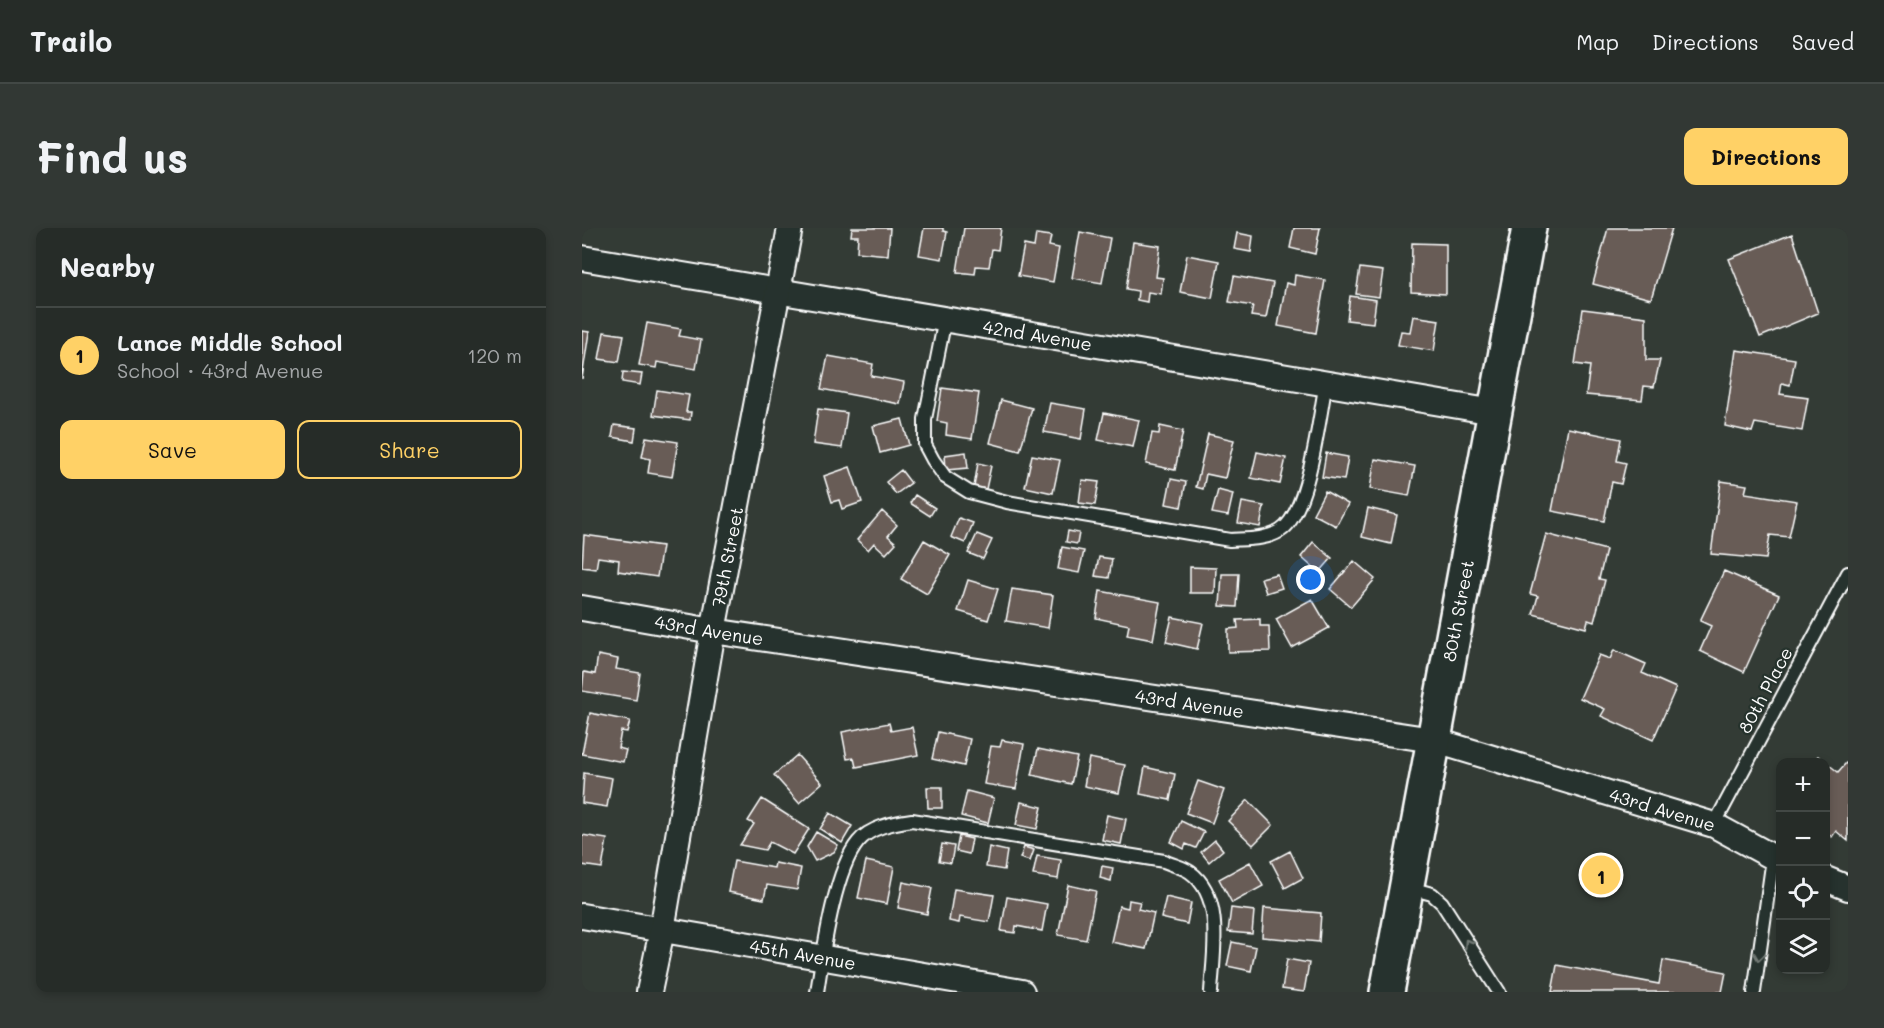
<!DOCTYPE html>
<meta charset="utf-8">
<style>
:root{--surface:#262c28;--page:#323834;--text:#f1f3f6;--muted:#a4a7a8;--line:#424845;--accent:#ffd166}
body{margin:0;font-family:Mali,sans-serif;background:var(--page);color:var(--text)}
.controls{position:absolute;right:18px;bottom:18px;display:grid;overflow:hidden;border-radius:12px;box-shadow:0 3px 9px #0003}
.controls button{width:54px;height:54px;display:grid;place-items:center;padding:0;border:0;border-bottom:2px solid var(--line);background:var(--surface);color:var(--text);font:30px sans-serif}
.you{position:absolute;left:729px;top:352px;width:21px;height:21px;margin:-15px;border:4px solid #fff;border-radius:50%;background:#1a73e8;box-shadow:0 0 0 9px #1a73e833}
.badge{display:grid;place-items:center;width:39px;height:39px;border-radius:50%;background:var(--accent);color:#111;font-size:20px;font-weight:700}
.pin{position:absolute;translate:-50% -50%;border:3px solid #fff;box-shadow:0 2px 6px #0006}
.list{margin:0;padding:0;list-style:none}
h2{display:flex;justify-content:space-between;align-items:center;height:78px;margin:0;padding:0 24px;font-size:26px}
h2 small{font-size:20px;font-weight:400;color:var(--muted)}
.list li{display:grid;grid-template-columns:39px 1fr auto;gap:18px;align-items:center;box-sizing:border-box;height:96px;padding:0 24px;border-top:2px solid var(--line)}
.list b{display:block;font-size:22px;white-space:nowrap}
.list p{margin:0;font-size:20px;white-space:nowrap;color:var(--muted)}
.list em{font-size:20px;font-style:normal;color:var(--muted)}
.actions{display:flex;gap:12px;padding:18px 24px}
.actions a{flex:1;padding:14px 0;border:2px solid var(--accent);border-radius:12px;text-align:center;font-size:21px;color:var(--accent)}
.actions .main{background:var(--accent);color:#111}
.icon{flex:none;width:33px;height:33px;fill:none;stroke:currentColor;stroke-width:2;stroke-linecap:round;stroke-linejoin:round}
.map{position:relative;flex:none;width:1266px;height:764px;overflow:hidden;border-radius:12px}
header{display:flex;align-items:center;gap:36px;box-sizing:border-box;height:84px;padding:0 30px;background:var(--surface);border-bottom:2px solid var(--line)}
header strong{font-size:28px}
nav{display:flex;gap:33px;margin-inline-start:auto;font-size:21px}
.intro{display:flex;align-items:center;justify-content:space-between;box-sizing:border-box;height:144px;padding:0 36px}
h1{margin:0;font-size:42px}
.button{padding:15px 27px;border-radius:12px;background:var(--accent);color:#111;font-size:21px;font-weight:700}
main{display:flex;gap:36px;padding:0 36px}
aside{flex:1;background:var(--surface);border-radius:12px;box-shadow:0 3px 9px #0003}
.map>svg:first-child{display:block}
</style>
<header>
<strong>Trailo</strong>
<nav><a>Map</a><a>Directions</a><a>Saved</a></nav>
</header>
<div class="intro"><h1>Find us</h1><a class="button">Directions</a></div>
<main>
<aside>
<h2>Nearby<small></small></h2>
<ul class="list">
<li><span class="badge">1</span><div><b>Lance Middle School</b><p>School · 43rd Avenue</p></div><em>120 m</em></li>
</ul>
<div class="actions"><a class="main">Save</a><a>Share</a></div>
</aside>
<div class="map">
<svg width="1266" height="764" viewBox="0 0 1266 764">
<rect width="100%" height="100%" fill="#333b35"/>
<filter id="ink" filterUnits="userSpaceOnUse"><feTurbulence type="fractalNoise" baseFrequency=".0167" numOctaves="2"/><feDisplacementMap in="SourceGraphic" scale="12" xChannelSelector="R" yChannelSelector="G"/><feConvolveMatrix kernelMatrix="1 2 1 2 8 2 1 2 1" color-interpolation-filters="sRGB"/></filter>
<g filter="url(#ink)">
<path fill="#675b56" stroke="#fff" stroke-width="1.5" d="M270,0h38l-2,27 -31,-3 1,-16h-7z
M342,0h19v3l4,1 -5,27 -23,-4z
M382,0h37l-3,22 -6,-1 -3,18 -13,-1 -1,8 -18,-2z
M712,0h26l-5,26 -25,-6z
M1026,0h64l-21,71 -58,-15z
M498,4l30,6 -8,45 -30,-5z
M655,5l16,3 -2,16 -17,-3z
M454,6l15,2 -2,10 10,2 -6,34 -35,-6 6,-31 10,2z
M1210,6l26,79 -58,24 -31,-78z
M551,14l27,4 -4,31 7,1 -2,16 -13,-2 -1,10 -10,-2 1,-9 -12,-2z
M830,15l34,1v50l-35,-2z
M605,27l32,6 -7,37 -32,-6z
M778,40l23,3 -4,26 -23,-3z
M713,47l30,5 -9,53 -38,-7 8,-43 8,2z
M652,48l39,7 -7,35 -15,-2 2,-10 -24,-4z
M768,68l26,4 -3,23 -26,-3z
M1001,81l63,8v43h14l-6,27 -10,-1 -2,14 -56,-5 4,-29 -15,-2z
M831,88l26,4 -5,31 -36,-6 3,-14 9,1z
M65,95l34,6 -2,7 22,4 -5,29 -39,-7 -1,6 -17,-3z
M0,103l7,1 -7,47z
M22,104l20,3 -5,27 -20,-3z
M1154,122l59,9 -5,26 -8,-2 -2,11 28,4 -6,33 -47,-8 -3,9 -27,-6z
M246,128l45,8 -2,12 33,6 -4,22 -79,-15z
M41,144l19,2 -2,11 -18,-3z
M360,160l37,5 -7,46 -26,-4 1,-12 -10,-2z
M75,162l32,5 -3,17h5l-1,8 -37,-5z
M419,172l31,8 -12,43 -30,-8z
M468,175l36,6 -5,30 -37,-7z
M236,181l29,4 -5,35 -29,-4z
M522,185l35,7 -6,27 -35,-7z
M320,191l7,26 -29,8 -7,-27z
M32,197l22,3 -2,13 -22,-4z
M578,198l23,5 -8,39 -29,-6 6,-31 7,1z
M986,200l53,11 -4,22 9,2 -5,21 -9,-2 -8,39 -52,-10z
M626,206l26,6 -9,38 -19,-4 -3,15 -7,-2z
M64,209l32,5 -6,35 -24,-4 2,-14 -8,-2z
M384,224l2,16 -22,2 -1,-15z
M675,224l29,6 -6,26 -29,-6z
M744,225l22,4 -4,23 -22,-3z
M450,227l28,5 -7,33 -28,-6z
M793,231l40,7 -6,30 -39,-7z
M396,235l13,3 -5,23 -12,-2z
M268,239l12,35 -20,7 -3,-9 -7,2 -8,-26z
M319,242l10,13 -15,11 -10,-12z
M589,251l15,3 -5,25 -15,-3z
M500,252l17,2 -4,23 -16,-2z
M1139,253l26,4 -2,8 52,8 -8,36 -19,-2 -4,24 -55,-5z
M636,262l15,4 -5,22 -16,-3z
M743,263l23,13 -12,22 -23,-12z
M333,267l20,13 -5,8 -20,-13z
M660,274l22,4 -4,21 -22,-4z
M786,280l29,7 -6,29 -29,-7z
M300,283l15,14 -9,11 8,7 -10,11 -12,-11 -6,7 -11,-10z
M377,290l14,5 -8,20 -14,-6z
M486,303l11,2 -2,11 -11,-2z
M395,306l15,6 -9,19 -15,-6z
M964,306l60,16 -7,29 6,1 -11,42 -6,-2 -2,8 -53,-14 5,-18 -8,-2z
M2,307l78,11 -5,31 -39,-6 1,-11 -21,-3 -2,12 -14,-2z
M342,312l26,15 -23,39 -26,-15z
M731,314l19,16 -13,15 -18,-16z
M480,319l22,4 -5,22 -21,-4z
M517,329l13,2 -3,19 -14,-2z
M772,333l21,18 -24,28 -21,-18z
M608,339l26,1 -1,25h-25z
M1142,343l55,24 -35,77 -44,-21 11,-25 -11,-5z
M640,346h17l-2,33 -17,-1z
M695,346l5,14 -16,5 -5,-15z
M386,352l30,9 -10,31 -30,-9z
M430,361l41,6 -5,33 -42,-7z
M518,363l60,11 -7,38 -26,-5 2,-10 -33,-7z
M730,371l17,29 -37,20 -16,-29z
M590,389l31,6 -6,26 -31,-7z
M678,391v7h9l1,25 -42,1v-23l10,-1 -1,-8z
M1032,422l32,14 -4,9 34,15 -23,52 -52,-24 4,-7 -25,-11 19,-43 11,4z
M16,427l20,4 -2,10 24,4 -4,27 -54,-9 2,-19 11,2z
M8,485l40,8 -3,11 -6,-1 -3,17 8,2 -3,12 -41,-8z
M307,495l2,8 21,-4 6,28 -62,12 -2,-9 -7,1 -5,-27z
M356,504l32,7 -6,27 -32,-7z
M420,512l22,4 -8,45 -32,-5 7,-38 9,1z
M456,521l39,8 -6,27 -39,-9z
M215,527l25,28 -23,20 -25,-28z
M1236,528l20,16 8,-9 2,1v77l-12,-10 -4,6 -6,-5v-70h-14z
M507,530l36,7 -6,28 -35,-7z
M563,539l30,7 -5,26 -30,-6z
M2,545l28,5 -5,29 -25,-4z
M616,553l26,9 -12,33 -26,-10z
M345,559h15v21h-14z
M385,563l27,7 -6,25 -27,-7z
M180,571l47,30 -16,25 -23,-12 -5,8 -25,-5 14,-21 -6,-3z
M666,572l25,25 -20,20 -25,-24z
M439,574l21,5 -5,22 -21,-4z
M248,585l22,13 -10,17 -22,-14z
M525,587l19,4 -5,25 -19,-4z
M599,593l23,11 -8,16 -10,-4 -2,5 -13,-7z
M234,604l22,13 -4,7 -19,9 -8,-14z
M0,607l25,4 -5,29 -20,-3z
M377,608l13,3 -3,15 -13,-3z
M633,612l8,10 -14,12 -8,-10z
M360,616l12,2 -3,17 -12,-2z
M407,619l18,4 -3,19 -18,-3z
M442,619l10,3 -4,11 -10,-3z
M708,623l13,27 -18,10 -14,-27z
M455,628l24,4 -3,19 -25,-4z
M152,633l40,7 1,-5 26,5 -4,22 -30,-5 -3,14 -36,-7z
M284,633l28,6 -7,37 -29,-6z
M668,634l13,24 -31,17 -13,-24z
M520,638l11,2 -2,13 -11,-3z
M321,654l29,6 -5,26 -29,-6z
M486,657l28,6 -10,49 -28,-5z
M372,661l40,6 -5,27 -29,-5 -1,6 -10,-2z
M425,669l40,7 -5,27 -26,-5 -1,7 -14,-2z
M584,669l25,6 -4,21 -26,-6z
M547,672l11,2 -2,7 16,4 -8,36 -35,-7 8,-36 9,2z
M649,680l23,3 -2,23 -24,-2z
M682,680l57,5 -2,29 -57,-5z
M650,714l24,5 -5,24 -24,-5z
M705,731l22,4 -5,29 -22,-3z
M1081,732l63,12 -4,20h-170l5,-27 102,19z"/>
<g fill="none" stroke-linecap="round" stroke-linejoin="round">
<defs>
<path id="lane" d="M363,91l-20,100v26l8,15 12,17 24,15 38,10 223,38c17,-1 35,0 50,-9 29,-17 39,-114 46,-148
M1132,597l134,-252
M824,659l26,7 10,9 57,89
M235,764c6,-38 17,-121 41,-150 12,-15 35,-19 54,-22l252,41c8,4 19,6 26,11 35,25 23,84 21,120
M1172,764l19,-134"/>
<g id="street">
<path id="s1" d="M0,30l912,154"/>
<path id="s2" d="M0,380l131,23 720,109 281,85 66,36"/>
<path d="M1244,651l22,9"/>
<path id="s3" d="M0,688l440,76"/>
<path id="s4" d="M67,764l13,-62 51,-299 77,-403"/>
</g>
<g id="secondary">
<path id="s5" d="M805,764l142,-764"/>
</g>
</defs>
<use href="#lane" stroke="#fff" stroke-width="16"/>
<use href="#street" stroke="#fff" stroke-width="28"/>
<use href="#secondary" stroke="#fff" stroke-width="38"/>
<use href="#lane" stroke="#26332d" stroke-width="12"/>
<use href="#street" stroke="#26332d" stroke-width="24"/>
<use href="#secondary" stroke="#26332d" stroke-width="33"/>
</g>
<defs><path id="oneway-chevron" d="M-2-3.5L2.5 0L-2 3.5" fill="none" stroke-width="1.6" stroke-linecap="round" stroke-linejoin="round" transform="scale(1.5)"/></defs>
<g stroke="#727a76">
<use href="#oneway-chevron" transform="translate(886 715) rotate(-123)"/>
<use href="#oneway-chevron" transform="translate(1177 729) rotate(98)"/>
</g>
</g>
<g text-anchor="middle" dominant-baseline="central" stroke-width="4.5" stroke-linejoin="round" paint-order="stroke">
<g font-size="18" fill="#fff" stroke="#26332d">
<text stroke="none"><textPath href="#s1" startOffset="462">42nd Avenue</textPath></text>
<text stroke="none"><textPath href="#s4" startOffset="442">79th Street</textPath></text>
<text stroke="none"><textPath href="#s5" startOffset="388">80th Street</textPath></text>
<text stroke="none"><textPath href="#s2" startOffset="129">43rd Avenue</textPath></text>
<text transform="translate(1183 462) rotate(-62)">80th Place</text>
<text stroke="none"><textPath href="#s2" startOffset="615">43rd Avenue</textPath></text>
<text stroke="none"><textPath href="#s2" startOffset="1101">43rd Avenue</textPath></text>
<text stroke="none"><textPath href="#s3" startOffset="224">45th Avenue</textPath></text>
</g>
</g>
</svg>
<div class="controls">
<button>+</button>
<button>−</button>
<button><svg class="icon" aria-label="locate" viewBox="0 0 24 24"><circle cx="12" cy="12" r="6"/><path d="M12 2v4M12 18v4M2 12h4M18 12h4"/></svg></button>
<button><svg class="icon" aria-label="layers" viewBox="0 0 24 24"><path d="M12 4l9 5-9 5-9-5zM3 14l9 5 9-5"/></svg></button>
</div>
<div class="you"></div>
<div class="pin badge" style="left:1019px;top:647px">1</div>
</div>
</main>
